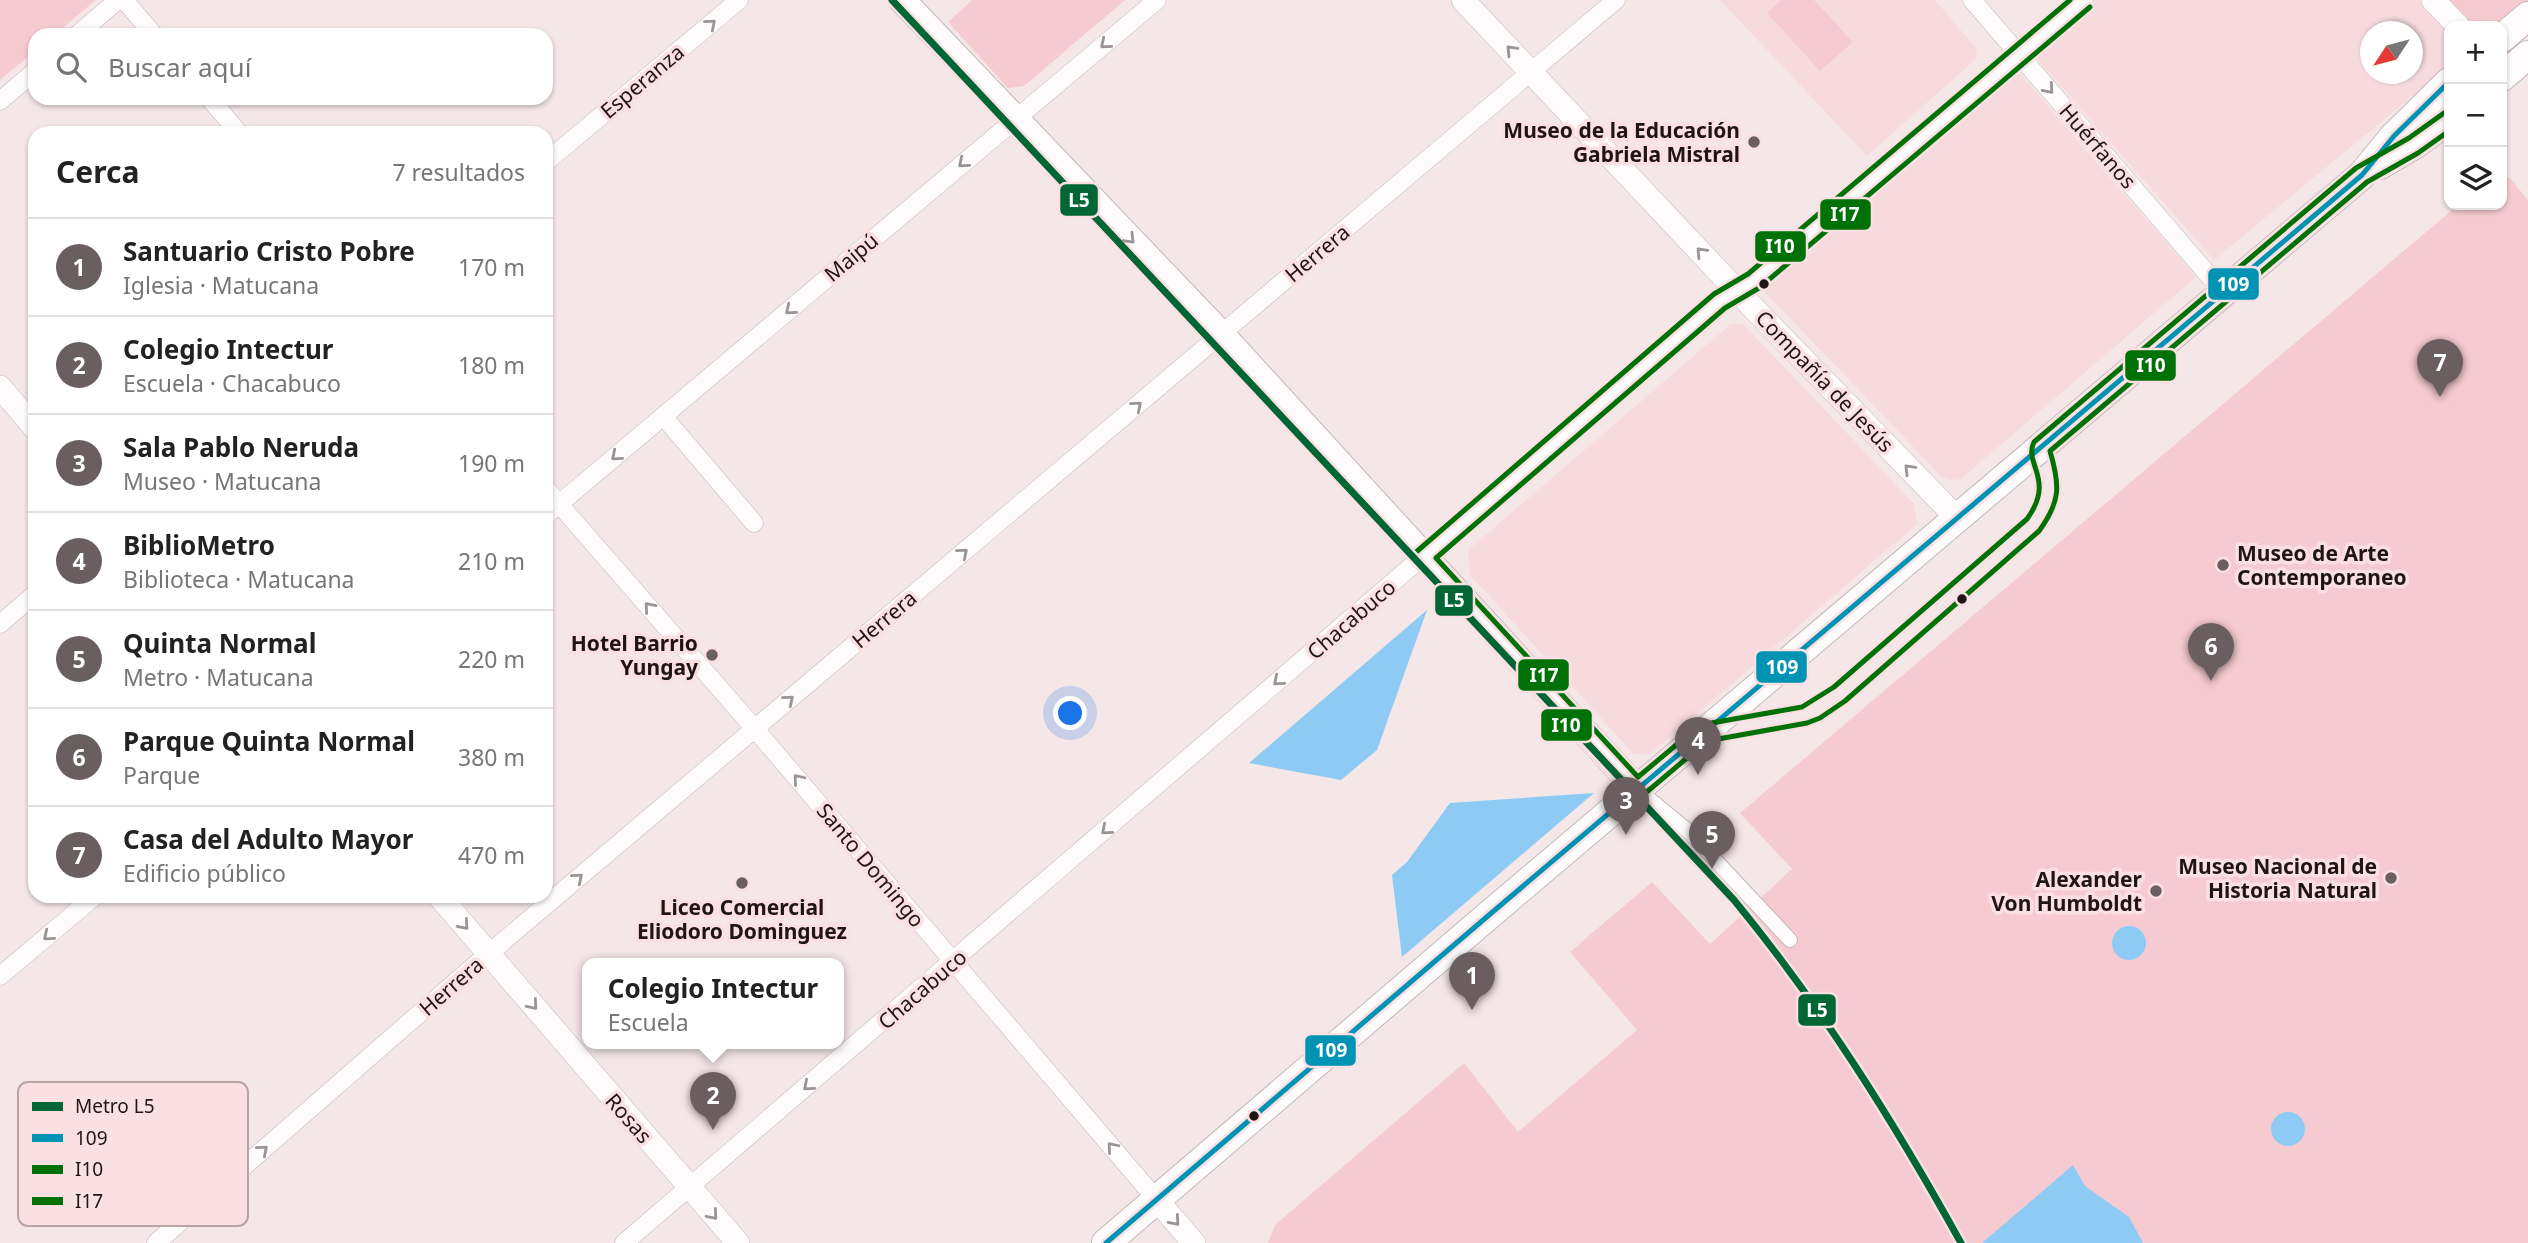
<!DOCTYPE html>
<html lang="es">
<meta charset="utf-8">
<style>
:root{--surface:#fff;--page:#f6f6f6;--text:#222;--muted:#767676;--line:#e0e0e0;--accent:#6b5e60}
body{margin:0;font-family:"Noto Sans",sans-serif;background:var(--page);color:var(--text)}
.controls{position:absolute;right:21px;top:21px;display:grid;overflow:hidden;border-radius:14px;box-shadow:0 2px 5px #0004}
.controls button{width:63px;height:63px;display:grid;place-items:center;padding:0;border:0;border-bottom:2px solid var(--line);background:var(--surface);color:var(--text);font:35px sans-serif}
.compass{position:absolute;left:2360px;top:21px;width:63px;height:63px;border-radius:50%;background:var(--surface);box-shadow:0 2px 5px #0004;rotate:234deg}
.you{position:absolute;left:1071px;top:714px;width:24px;height:24px;margin:-18px;border:5px solid #fff;border-radius:50%;background:#1a73e8;box-shadow:0 0 0 10px #1a73e833}
.badge{display:grid;place-items:center;width:46px;height:46px;border-radius:50%;background:var(--accent);color:#fff;font-size:23px;font-weight:700}
.pin{position:absolute;translate:-50% -58px;filter:drop-shadow(0 2px 4px #0008)}
.pin::after{content:'';position:absolute;top:37px;width:24px;height:21px;background:inherit;clip-path:polygon(0 0,100% 0,50% 100%)}
.popup{position:absolute;left:582px;top:958px;width:262px;height:91px;box-sizing:border-box;display:grid;place-content:center;border-radius:14px;background:var(--surface);filter:drop-shadow(0 2px 5px #0005);font-size:23px;white-space:nowrap;color:var(--muted)}
.popup b{font-size:26px;color:var(--text)}
.popup::after{content:'';position:absolute;left:50%;top:100%;margin-left:-14px;border:14px solid transparent;border-top-color:var(--surface)}
.list{margin:0;padding:0;list-style:none}
h2{display:flex;justify-content:space-between;align-items:center;height:91px;margin:0;padding:0 28px;font-size:30px}
h2 small{font-size:23px;font-weight:400;color:var(--muted)}
.list li{display:grid;grid-template-columns:46px 1fr auto;gap:21px;align-items:center;box-sizing:border-box;height:98px;padding:0 28px;border-top:2px solid var(--line)}
.list b{display:block;font-size:26px;white-space:nowrap}
.list p{margin:0;font-size:23px;white-space:nowrap;color:var(--muted)}
.list em{font-size:23px;font-style:normal;color:var(--muted)}
.icon{flex:none;width:38px;height:38px;fill:none;stroke:currentColor;stroke-width:2;stroke-linecap:round;stroke-linejoin:round}
.map{position:relative;flex:none;width:2528px;height:1243px;overflow:hidden}
.search{position:absolute;background:var(--surface);box-shadow:0 2px 5px #0004;left:28px;top:28px;width:525px;height:77px;display:flex;align-items:center;gap:18px;box-sizing:border-box;padding:0 24px;border-radius:21px;color:var(--muted);font-size:26px}
.panel{position:absolute;background:var(--surface);box-shadow:0 2px 5px #0004;left:28px;top:126px;width:525px;height:777px;border-radius:21px}
.map>svg:first-child{display:block}
</style>
<div class="map">
<svg width="2528" height="1243" viewBox="0 0 2528 1243">
<rect width="100%" height="100%" fill="#f5e6e8"/>
<path fill="#f7dade" fill-rule="evenodd" d="M1720,0h215l41,48 1,10 -110,98z
M2092,0h334l23,26v40l-235,194 -183,-208zM2370,32h42v42h-42z
M2018,72l178,205 -235,202 -11,1 -7,-2 -178,-186 2,-10z
M1731,324h12l171,180 3,20 -268,231 -16,-2 -163,-178 -2,-25z"/>
<path fill="#f6cad1" d="M0,0h96l-42,35h-19v16l-35,29z
M972,0h153l-101,86 -16,2 -60,-66z
M1781,0h33l39,42 -33,29 -53,-58z
M2448,0h80v1l-29,25h-25z
M2502,177h7l19,23v1043h-1260l7,-18 189,-162 54,69 119,-102 -67,-78 82,-70 58,62 82,-75 -52,-56 718,-608h44z"/>
<path fill="#8dcbf5" d="M1427,610l-50,140 -36,30 -92,-17z
M1594,793l-192,164 -10,-82 15,-13 43,-59z
M2112 943a17 17 0 1 1 34 0a17 17 0 1 1-34 0Z
M2271 1129a17 17 0 1 1 34 0a17 17 0 1 1-34 0Z
M2073,1165l12,21 44,31 14,26h-161z"/>
<g fill="none" stroke-linecap="round" stroke-linejoin="round">
<defs>
<path id="pedestrian" d="M1637,789l51,42 102,109"/>
<path id="minor" d="M124,0l30,35
M1972,0l251,292
M77,35l41,-35
M209,98l30,35
M0,101l35,-30
M546,162l193,-162
M663,416l91,107
M546,489l209,240 401,470
M546,515l611,-515
M0,624l35,-30
M0,976l95,-80
M156,1243l311,-271 1149,-972
M624,1243l1096,-942 33,-20 331,-281"/>
<path id="tertiary" d="M1463,0l274,291 220,227
M2433,0l25,26
M0,387l35,41
M439,896l299,347
M1156,1199l38,44"/>
<path id="secondary" d="M902,0l319,334 416,455"/>
<path id="primary" d="M2502,38l26,-22
M2502,77l26,-22
M2380,165l34,-20 35,-25
M1106,1243l383,-328 873,-740 32,-39 55,-54"/>
</defs>
<use href="#pedestrian" stroke="#c4b8b9" stroke-width="16"/>
<use href="#minor" stroke="#c4b8b9" stroke-width="19"/>
<use href="#tertiary" stroke="#c4b8b9" stroke-width="24"/>
<use href="#secondary" stroke="#c4b8b9" stroke-width="28"/>
<use href="#primary" stroke="#c4b8b9" stroke-width="30"/>
<use href="#pedestrian" stroke="#fefbfc" stroke-width="14"/>
<use href="#minor" stroke="#fefbfc" stroke-width="18"/>
<use href="#tertiary" stroke="#fefbfc" stroke-width="23"/>
<use href="#secondary" stroke="#fefbfc" stroke-width="26"/>
<use href="#primary" stroke="#fefbfc" stroke-width="28"/>
<defs>
<path id="bus-1" d="M1106,1243l383,-328 873,-740 32,-39 55,-54"/>
<path id="bus-2" d="M2070,0l-322,274 -34,20 -299,259 2,10 216,234 9,-1 65,-55 100,-18 13,-5 25,-17 194,-170c22,-30 21,-46 11,-80l317,-269 51,-29 31,-22"/>
<path id="bus-3" d="M2090,7l-331,281 -34,20 -289,250 202,219 62,-52 102,-18 32,-20 193,-168c29,-40 -4,-55 7,-77l322,-274 53,-30 35,-25"/>
</defs>
<use href="#bus-1" stroke="#fbe0e3" stroke-width="10"/>
<use href="#bus-2" stroke="#fbe0e3" stroke-width="10"/>
<use href="#bus-3" stroke="#fbe0e3" stroke-width="10"/>
<use href="#bus-1" stroke="#0093b3" stroke-width="5"/>
<use href="#bus-2" stroke="#007106" stroke-width="5"/>
<use href="#bus-3" stroke="#007106" stroke-width="5"/>
<defs>
<path id="metro-1" d="M892,0l842,900c88,107 160,222 227,343"/>
</defs>
<use href="#metro-1" stroke="#fbe0e3" stroke-width="12"/>
<use href="#metro-1" stroke="#063" stroke-width="7"/>
</g>
<defs><path id="oneway-chevron" d="M-2-3.5L2.5 0L-2 3.5" fill="none" stroke-width="1.6" stroke-linecap="round" stroke-linejoin="round" transform="scale(1.75)"/></defs>
<g stroke="#9a9494">
<use href="#oneway-chevron" transform="translate(711 24) rotate(-40)"/>
<use href="#oneway-chevron" transform="translate(1105 44) rotate(140)"/>
<use href="#oneway-chevron" transform="translate(1511 50) rotate(-134)"/>
<use href="#oneway-chevron" transform="translate(2049 89) rotate(49)"/>
<use href="#oneway-chevron" transform="translate(963 163) rotate(140)"/>
<use href="#oneway-chevron" transform="translate(1130 239) rotate(46)"/>
<use href="#oneway-chevron" transform="translate(1701 252) rotate(-133)"/>
<use href="#oneway-chevron" transform="translate(790 310) rotate(140)"/>
<use href="#oneway-chevron" transform="translate(1137 406) rotate(-40)"/>
<use href="#oneway-chevron" transform="translate(616 456) rotate(140)"/>
<use href="#oneway-chevron" transform="translate(1909 469) rotate(-134)"/>
<use href="#oneway-chevron" transform="translate(963 553) rotate(-40)"/>
<use href="#oneway-chevron" transform="translate(649 607) rotate(-131)"/>
<use href="#oneway-chevron" transform="translate(1278 681) rotate(139)"/>
<use href="#oneway-chevron" transform="translate(789 700) rotate(-40)"/>
<use href="#oneway-chevron" transform="translate(798 779) rotate(-130)"/>
<use href="#oneway-chevron" transform="translate(1106 830) rotate(139)"/>
<use href="#oneway-chevron" transform="translate(578 878) rotate(-40)"/>
<use href="#oneway-chevron" transform="translate(464 925) rotate(49)"/>
<use href="#oneway-chevron" transform="translate(48 936) rotate(140)"/>
<use href="#oneway-chevron" transform="translate(533 1005) rotate(49)"/>
<use href="#oneway-chevron" transform="translate(808 1086) rotate(139)"/>
<use href="#oneway-chevron" transform="translate(1112 1147) rotate(-130)"/>
<use href="#oneway-chevron" transform="translate(263 1150) rotate(-41)"/>
<use href="#oneway-chevron" transform="translate(713 1215) rotate(49)"/>
<use href="#oneway-chevron" transform="translate(1175 1221) rotate(49)"/>
</g>
<g fill="#6b5e60" stroke="#fbe0e3" stroke-width="2.5">
<circle cx="1754" cy="142" r="7"/>
<circle cx="2223" cy="565" r="7"/>
<circle cx="712" cy="655" r="7"/>
<circle cx="2391" cy="878" r="7"/>
<circle cx="742" cy="883" r="7"/>
<circle cx="2156" cy="891" r="7"/>
</g>
<g fill="#201516" stroke="#fbe0e3" stroke-width="2.5">
<circle cx="1764" cy="284" r="6"/>
<circle cx="1962" cy="599" r="6"/>
<circle cx="1254" cy="1116" r="6"/>
</g>
<g text-anchor="middle" dominant-baseline="central" stroke-width="7" stroke-linejoin="round" paint-order="stroke">
<g font-size="21" fill="#201516" stroke="#fbe0e3">
<text transform="translate(642 81) rotate(-40)">Esperanza</text>
<text transform="translate(2098 146) rotate(49)">Huérfanos</text>
<text transform="translate(1317 253) rotate(-40)">Herrera</text>
<text transform="translate(851 257) rotate(-40)">Maipú</text>
<text transform="translate(1825 381) rotate(46)">Compañía de Jesús</text>
<text transform="translate(884 619) rotate(-40)">Herrera</text>
<text transform="translate(1351 619) rotate(-41)">Chacabuco</text>
<text transform="translate(871 865) rotate(50)">Santo Domingo</text>
<text transform="translate(451 986) rotate(-41)">Herrera</text>
<text transform="translate(922 989) rotate(-41)">Chacabuco</text>
<text transform="translate(629 1118) rotate(49)">Rosas</text>
</g>
<g font-size="21" font-weight="bold" fill="#201516" stroke="#fbe0e3" text-anchor="end">
<text x="1740" y="130">Museo de la Educación<tspan x="1740" dy="24">Gabriela Mistral</tspan></text>
<text x="2237" y="553" text-anchor="start">Museo de Arte<tspan x="2237" dy="24">Contemporaneo</tspan></text>
<text x="698" y="643">Hotel Barrio<tspan x="698" dy="24">Yungay</tspan></text>
<text x="2377" y="866">Museo Nacional de<tspan x="2377" dy="24">Historia Natural</tspan></text>
<text x="2142" y="879">Alexander<tspan x="2142" dy="24">Von Humboldt</tspan></text>
<text x="742" y="907" text-anchor="middle">Liceo Comercial<tspan x="742" dy="24">Eliodoro Dominguez</tspan></text>
</g>
</g>
<rect x="18" y="1082" width="230" height="144" rx="10" fill="#fbe0e3" stroke="#b9a3a6" stroke-width="2"/>
<rect x="32" y="1102" width="31" height="9" fill="#063"/>
<rect x="32" y="1134" width="31" height="8" fill="#0093b3"/>
<rect x="32" y="1165" width="31" height="9" fill="#007106"/>
<rect x="32" y="1197" width="31" height="8" fill="#007106"/>
<g font-size="19" fill="#201516">
<text x="75" y="1113">Metro L5</text>
<text x="75" y="1145">109</text>
<text x="75" y="1176">I10</text>
<text x="75" y="1208">I17</text>
</g>
<g stroke="#fbe0e3" stroke-width="2.5">
<rect x="1059" y="183" width="40" height="34" rx="7" fill="#063"/>
<rect x="1819" y="198" width="53" height="33" rx="7" fill="#007106"/>
<rect x="1754" y="230" width="53" height="33" rx="7" fill="#007106"/>
<rect x="2207" y="267" width="53" height="34" rx="7" fill="#0093b3"/>
<rect x="2124" y="349" width="53" height="33" rx="7" fill="#007106"/>
<rect x="1434" y="584" width="40" height="33" rx="7" fill="#063"/>
<rect x="1755" y="650" width="53" height="34" rx="7" fill="#0093b3"/>
<rect x="1517" y="658" width="53" height="34" rx="7" fill="#007106"/>
<rect x="1540" y="708" width="53" height="34" rx="7" fill="#007106"/>
<rect x="1797" y="993" width="40" height="34" rx="7" fill="#063"/>
<rect x="1304" y="1034" width="53" height="33" rx="7" fill="#0093b3"/>
</g>
<g font-size="19" text-anchor="middle" font-weight="bold" fill="#fff">
<text x="1079" y="207">L5</text>
<text x="1845" y="221">I17</text>
<text x="1780" y="253">I10</text>
<text x="2233" y="291">109</text>
<text x="2151" y="372">I10</text>
<text x="1454" y="607">L5</text>
<text x="1782" y="674">109</text>
<text x="1544" y="682">I17</text>
<text x="1566" y="732">I10</text>
<text x="1817" y="1017">L5</text>
<text x="1331" y="1057">109</text>
</g>
</svg>
<div class="controls">
<button>+</button>
<button>−</button>
<button><svg class="icon" aria-label="layers" viewBox="0 0 24 24"><path d="M12 4l9 5-9 5-9-5zM3 14l9 5 9-5"/></svg></button>
</div>
<svg class="compass" viewBox="-18 -18 36 36"><path d="M0-13l5 13h-10z" fill="#e53935"/><path d="M0 13l5-13h-10z" fill="#767676"/></svg>
<div class="you"></div>
<div class="pin badge" style="left:1472px;top:1010px">1</div>
<div class="pin badge" style="left:713px;top:1130px">2</div>
<div class="popup"><b>Colegio Intectur</b>Escuela</div>
<div class="pin badge" style="left:1626px;top:835px">3</div>
<div class="pin badge" style="left:1698px;top:775px">4</div>
<div class="pin badge" style="left:1712px;top:869px">5</div>
<div class="pin badge" style="left:2211px;top:681px">6</div>
<div class="pin badge" style="left:2440px;top:397px">7</div>
<div class="search"><svg class="icon" aria-label="search" viewBox="0 0 24 24"><circle cx="10" cy="10" r="6"/><path d="M15 15l6 6"/></svg>Buscar aquí</div>
<section class="panel">
<h2>Cerca<small>7 resultados</small></h2>
<ul class="list">
<li><span class="badge">1</span><div><b>Santuario Cristo Pobre</b><p>Iglesia · Matucana</p></div><em>170 m</em></li>
<li><span class="badge">2</span><div><b>Colegio Intectur</b><p>Escuela · Chacabuco</p></div><em>180 m</em></li>
<li><span class="badge">3</span><div><b>Sala Pablo Neruda</b><p>Museo · Matucana</p></div><em>190 m</em></li>
<li><span class="badge">4</span><div><b>BiblioMetro</b><p>Biblioteca · Matucana</p></div><em>210 m</em></li>
<li><span class="badge">5</span><div><b>Quinta Normal</b><p>Metro · Matucana</p></div><em>220 m</em></li>
<li><span class="badge">6</span><div><b>Parque Quinta Normal</b><p>Parque</p></div><em>380 m</em></li>
<li><span class="badge">7</span><div><b>Casa del Adulto Mayor</b><p>Edificio público</p></div><em>470 m</em></li>
</ul>
</section>
</div>
